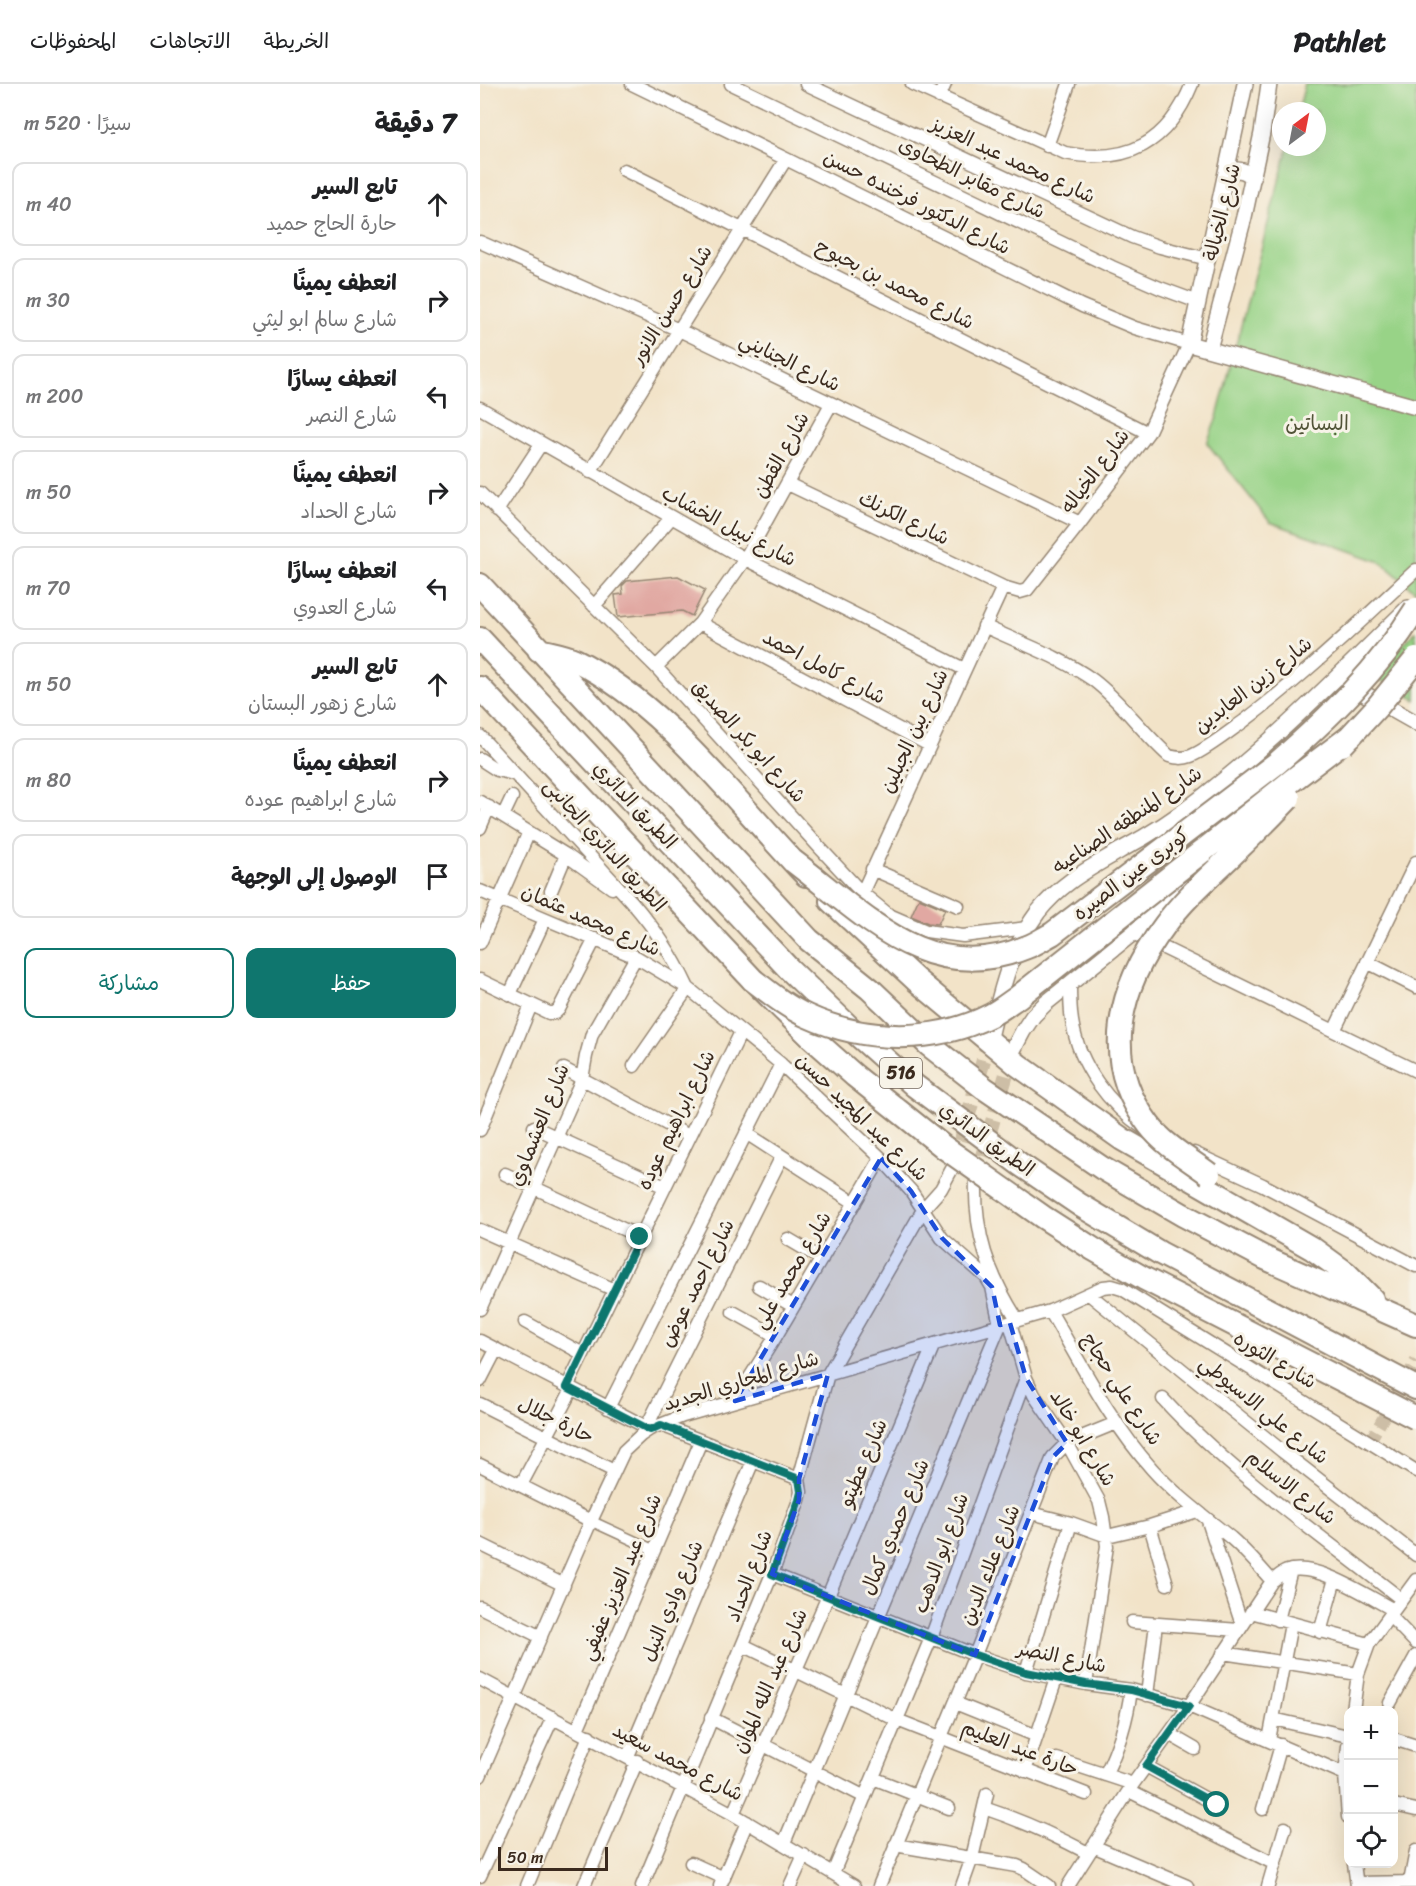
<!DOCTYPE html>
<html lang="ar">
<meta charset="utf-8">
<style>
:root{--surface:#fff;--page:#f6f6f6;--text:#202124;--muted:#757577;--line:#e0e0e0;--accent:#0f766e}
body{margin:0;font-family:Sriracha,"Playpen Sans Arabic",sans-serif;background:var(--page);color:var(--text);direction:rtl}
.controls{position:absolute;right:18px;bottom:18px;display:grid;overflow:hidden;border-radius:12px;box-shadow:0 6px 24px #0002}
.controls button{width:54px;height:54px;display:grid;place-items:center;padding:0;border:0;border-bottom:2px solid var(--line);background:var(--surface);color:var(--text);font:30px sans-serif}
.compass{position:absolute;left:792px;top:18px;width:54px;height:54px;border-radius:50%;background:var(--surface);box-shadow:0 6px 24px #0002;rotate:32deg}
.scale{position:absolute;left:18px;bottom:15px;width:110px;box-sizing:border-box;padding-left:6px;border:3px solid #3b2a1e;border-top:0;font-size:16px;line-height:21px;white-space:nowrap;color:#3b2a1e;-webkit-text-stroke:4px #f7f3e8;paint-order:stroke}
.stop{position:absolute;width:18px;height:18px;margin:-14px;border:4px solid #0f766e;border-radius:50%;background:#fff}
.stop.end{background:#0f766e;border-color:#fff;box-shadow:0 2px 6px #0008}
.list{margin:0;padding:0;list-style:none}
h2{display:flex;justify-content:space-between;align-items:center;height:78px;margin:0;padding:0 24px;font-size:26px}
h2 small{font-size:20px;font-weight:400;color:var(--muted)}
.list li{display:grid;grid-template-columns:39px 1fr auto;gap:18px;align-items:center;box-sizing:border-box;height:84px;margin:0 12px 12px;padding:0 12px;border:2px solid var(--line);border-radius:12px}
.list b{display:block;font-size:22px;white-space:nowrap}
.list p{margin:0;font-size:20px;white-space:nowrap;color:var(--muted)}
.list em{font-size:20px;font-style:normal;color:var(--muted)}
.actions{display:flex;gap:12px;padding:18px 24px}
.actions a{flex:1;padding:14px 0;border:2px solid var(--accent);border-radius:12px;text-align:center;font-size:21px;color:var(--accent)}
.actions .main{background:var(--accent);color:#fff}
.icon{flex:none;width:33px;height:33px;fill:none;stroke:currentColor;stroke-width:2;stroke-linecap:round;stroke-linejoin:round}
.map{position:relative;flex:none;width:936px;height:1802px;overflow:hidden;direction:ltr}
header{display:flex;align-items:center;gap:36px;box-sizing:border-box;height:84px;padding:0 30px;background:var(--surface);border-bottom:2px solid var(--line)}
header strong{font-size:28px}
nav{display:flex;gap:33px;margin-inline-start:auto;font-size:21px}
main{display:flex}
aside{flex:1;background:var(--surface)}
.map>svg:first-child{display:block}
</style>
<header>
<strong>Pathlet</strong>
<nav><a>الخريطة</a><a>الاتجاهات</a><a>المحفوظات</a></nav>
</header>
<main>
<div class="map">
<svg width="936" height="1802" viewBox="0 0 936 1802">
<rect width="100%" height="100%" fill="#f7f3e8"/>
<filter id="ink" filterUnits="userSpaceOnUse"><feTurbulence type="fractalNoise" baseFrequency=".0167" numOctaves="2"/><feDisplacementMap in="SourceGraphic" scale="12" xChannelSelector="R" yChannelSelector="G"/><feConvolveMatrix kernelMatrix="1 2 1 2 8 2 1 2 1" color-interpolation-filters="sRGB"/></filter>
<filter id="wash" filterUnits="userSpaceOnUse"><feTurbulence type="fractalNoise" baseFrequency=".008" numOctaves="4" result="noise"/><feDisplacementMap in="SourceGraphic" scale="24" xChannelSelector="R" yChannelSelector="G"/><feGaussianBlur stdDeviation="1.35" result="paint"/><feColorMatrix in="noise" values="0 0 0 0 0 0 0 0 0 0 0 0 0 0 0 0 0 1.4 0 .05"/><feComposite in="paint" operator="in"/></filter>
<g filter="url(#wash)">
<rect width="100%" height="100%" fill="#f2e3c8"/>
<path fill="#98d387" stroke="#6a7e52" stroke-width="1.5" d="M825,0h111v508l-35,-30 -111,-40 -63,-79 10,-26 71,-270h29v-36h-19z
M936,547v69l-44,-25z"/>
<g id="blocks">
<path fill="#e1a8a2" d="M198,492l27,14 -13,26 -10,-5 -64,6 -3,-22 8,-1 -1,-8 5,-5z
M439,814l26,11 -7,15 -10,-1 -17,-7z"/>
</g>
</g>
<g filter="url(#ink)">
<use href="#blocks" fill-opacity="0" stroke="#968673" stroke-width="1.5"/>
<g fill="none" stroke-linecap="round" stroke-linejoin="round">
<path stroke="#cdbea6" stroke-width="12" stroke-dasharray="12 6" stroke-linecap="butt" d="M890,1357l46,-80"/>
<path stroke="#cdbea6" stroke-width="15" stroke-dasharray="15 8" stroke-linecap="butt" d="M475,1079l36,-130
M496,1094l37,-126"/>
<defs>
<path id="pedestrian" d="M111,1437l63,29"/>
<path id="minor" d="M152,0l154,75 296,147 53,22 54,16 -41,89 -68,90 -53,67 -7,2 -17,-5 -215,-103
M251,0l381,183 48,21 38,14
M326,0l326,153 28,10 48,12
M432,0l153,69c63,12 103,-10 127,-69
M459,13l6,-13
M567,62l22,-62
M144,86l524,263
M0,158l199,88 401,193
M0,324l265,151 219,110
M110,388l196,-313
M0,409l176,174 164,181 42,45 27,22 37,16 37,5 64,-8
M17,427l44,-67
M114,522l77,-88
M220,539l229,122
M504,542c36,17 77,31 109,54 28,21 49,52 76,76 8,2 14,3 22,0 15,-6 39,-25 53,-35 61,-46 116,-99 172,-151
M176,583l44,-44 45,-64 86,-155
M0,652l151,165c25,29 41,53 57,87l-54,78
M0,675l17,11 17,4
M0,718l86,53 46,33
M23,732l9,-19
M0,744l9,-21
M392,785l86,37
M0,807l156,66 52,31 93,76 100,94 30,33 31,47 44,39 6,10 8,38 -216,518
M71,807l15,-36
M382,809l141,-306
M653,849l283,138
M0,859l49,-111
M887,878l49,25
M0,896l69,33h6l4,-4 36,-70
M590,900c0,12 0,25 2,37 7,45 37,84 74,109
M30,910l35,-75
M854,947l82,-169
M84,985l125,67
M54,1043l131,60
M0,1046l51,-125
M266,1049l109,70
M714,1069l69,32 153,81
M25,1090l135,63
M496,1094c-2,56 12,95 41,141
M0,1146l135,60
M308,1155l34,20
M279,1202l34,20
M609,1210l193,157 134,104
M0,1225l102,-230 4,-23 6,-22 44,-77
M570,1227c32,54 60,111 102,158 23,26 52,47 79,69 15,13 28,28 41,43
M253,1228l43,24
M45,1238l58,32
M530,1239l16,55 8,17 33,48 32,58 4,16 4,29 -21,138
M0,1257l170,88
M0,1297l16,-31
M87,1303l174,-355
M683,1315c70,76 157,136 238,200
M255,1317l41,-65 105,-178
M0,1320l134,67
M128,1324l173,-344
M181,1341l138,54
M166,1344l136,-272
M0,1381l111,56
M41,1401l51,-96
M551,1429l40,10 36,13 43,-10 47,-15
M728,1437l34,104
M670,1442l17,58
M0,1460l84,41
M292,1490l203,81 51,17 60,12 45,6 58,16 156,68
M0,1523l61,30
M771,1528l118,32
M910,1532l26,27
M798,1536l13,-50
M652,1538l107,8
M840,1548l15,-53
M263,1561l154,75 189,74
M743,1569l135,21
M546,1588l45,-149
M0,1595l253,135 121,72
M667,1611l9,-71
M475,1619l82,33
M910,1619l26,-47
M873,1626l5,-36 11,-30 47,-64
M231,1634l154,79
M793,1635l75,17
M97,1646l124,-289
M689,1650l26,15
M914,1655l22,7
M789,1656l22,-116
M868,1662l-3,28 3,43
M148,1672l125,-295
M577,1675l76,25
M666,1682l71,39
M545,1687l31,-92
M625,1691c14,-28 22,-54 26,-85
M0,1692l111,-255 33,-70 17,-16 9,-6 33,-13 367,-105 53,-24 9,-1 10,3 294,182
M393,1694l76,30
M649,1707l146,73
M914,1721l22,5
M504,1724c36,12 70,27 104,45
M783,1725l18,-64
M253,1730l95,-218 106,-252
M415,1761l122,21 7,3 25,17
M613,1762l94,40
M211,1779l33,15
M874,1780l3,22
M353,1789l98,-235 95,-260
M0,1792l73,-159
M930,1798l6,-31
M877,1799l59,-1
M47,1802l62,-150
M104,1802l53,-125
M162,1802l130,-312 27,-74 2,-8 -2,-13 29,-105 96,-166 17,-19 12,-22
M240,1802l27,-64
M310,1802l14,-31
M399,1802l96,-231 78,-198 14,-14 49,-20
M482,1802l10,-28 15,-64
M588,1802l65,-102 56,-78 83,-125c5,-3 10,-9 16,-10 29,-9 79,25 106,39
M788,1802l17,-58"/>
<path id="tertiary" d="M765,0l-56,260 227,63
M746,90c10,-6 19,-5 27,4
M729,265l35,-132 18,-84 7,-49
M869,601l67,38
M511,949c10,-43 20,-85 47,-121 24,-30 51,-43 83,-62 28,-15 55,-32 80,-52 74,-57 140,-125 207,-190
M533,966l10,-19 10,-15 13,-13 87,-70 55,-49"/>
<path id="motorway" d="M0,501l329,355 61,49 59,56 55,43 118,80 81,47 82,43 151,67
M0,555l308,329 62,60 65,58 106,79 59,40 80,48 256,135
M59,566c12,3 25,5 36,10 91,45 161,143 231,215
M0,604l273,292 59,58 43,38 90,72
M351,817l85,79 102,85 104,74 191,110 33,24 26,26"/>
</defs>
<use href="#pedestrian" stroke="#968673" stroke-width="12"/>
<use href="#minor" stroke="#968673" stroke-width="15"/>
<use href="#tertiary" stroke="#968673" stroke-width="18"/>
<use href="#motorway" stroke="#968673" stroke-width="26"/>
<use href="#pedestrian" stroke="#fff" stroke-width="9"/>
<use href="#minor" stroke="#fff" stroke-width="12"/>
<use href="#tertiary" stroke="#fff" stroke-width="15"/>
<use href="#motorway" stroke="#fff" stroke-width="22"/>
<defs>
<path id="motorway-bridge" d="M862,661l36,-39 38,-47
M313,777c72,54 135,127 234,86 9,-3 17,-9 25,-13l225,-171c53,-46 102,-94 139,-154
M273,896c17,13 34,27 54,36 57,26 128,28 184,-1 10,-5 18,-12 27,-18l276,-218 58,-44
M465,1064l98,69 50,32 52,30 271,139
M729,1090c-20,-15 -45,-29 -60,-49 -50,-65 -30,-139 16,-200 19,-26 43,-47 66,-69 20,-19 39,-38 58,-58"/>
</defs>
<use href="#motorway-bridge" stroke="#968673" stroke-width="26" stroke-linecap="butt"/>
<use href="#motorway-bridge" stroke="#fff" stroke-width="22"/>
</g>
</g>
<g fill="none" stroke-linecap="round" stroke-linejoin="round" filter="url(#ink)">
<path stroke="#0f766e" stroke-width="8" d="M160,1153l-73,150 83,43 11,-5 138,54 2,13 -2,8 -27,74 203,81 51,17 60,12 45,6 58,16 -43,60 71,39"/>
</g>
<path fill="#1d4ed8" fill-opacity="0.2" stroke="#1d4ed8" stroke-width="4.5" stroke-dasharray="12 8" stroke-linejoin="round" d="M401,1074l30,33 31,47 50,49 8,38 10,-2 16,55 41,65 -14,14 -78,198 -203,-81 27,-74v-21l29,-105 -93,27z"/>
<g text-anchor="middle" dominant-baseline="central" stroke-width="6" stroke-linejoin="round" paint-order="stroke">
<rect fill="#f7f3e8" stroke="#73665b" stroke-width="1.5" x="400" y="974" width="42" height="30" rx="4.5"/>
<g font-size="18" font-weight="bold" fill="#3b2a1e">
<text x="421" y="989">516</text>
</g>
<g font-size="20" fill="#3b2a1e" stroke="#f7f3e8">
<text transform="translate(533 76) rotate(25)">شارع محمد عبد العزيز</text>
<text transform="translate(492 94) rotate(26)">شارع مقابر الطحاوى</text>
<text transform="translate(437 118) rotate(27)">شارع الدكتور فرخنده حسن</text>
<text transform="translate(742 128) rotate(-76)">شارع الخيالة</text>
<text transform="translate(415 200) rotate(27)">شارع محمد بن بحبوح</text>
<text transform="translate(191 221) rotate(-58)">شارع حسن الانور</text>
<text transform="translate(310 278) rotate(26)">شارع الجنايني</text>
<text transform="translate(301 371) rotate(-61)">شارع القطن</text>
<text transform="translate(615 387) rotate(-53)">شارع الخياله</text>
<text transform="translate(424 434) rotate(26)">شارع الكرنك</text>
<text transform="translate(249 442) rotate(28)">شارع نبيل الخشاب</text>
<text transform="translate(344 583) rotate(28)">شارع كامل احمد</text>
<text transform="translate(773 601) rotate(-38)">شارع زين العابدين</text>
<text transform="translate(434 647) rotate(-65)">شارع بين الجبلين</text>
<text transform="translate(269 657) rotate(48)">شارع ابو بكر الصديق</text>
<text transform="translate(155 721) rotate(47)">الطريق الدائري</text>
<text transform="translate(647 736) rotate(-34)">شارع المنطقه الصناعيه</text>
<text transform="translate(125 761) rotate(48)">الطريق الدائري الجانبى</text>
<text transform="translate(651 790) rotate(-37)">كوبرى عين الصيره</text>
<text transform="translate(111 836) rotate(24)">شارع محمد عثمان</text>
<text transform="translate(382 1033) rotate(44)">شارع عبد المجيد حسن</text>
<text transform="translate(196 1036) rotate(-64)">شارع ابراهيم عوده</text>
<text transform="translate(59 1041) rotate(-68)">شارع العشماوي</text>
<text transform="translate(507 1055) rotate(36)">الطريق الدائري</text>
<text transform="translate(312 1186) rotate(-59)">شارع محمد علي</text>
<text transform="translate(217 1199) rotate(-63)">شارع احمد عوض</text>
<text transform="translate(795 1276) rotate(31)">شارع الثوره</text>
<text transform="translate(261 1297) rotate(-17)">شارع المجاري الجديد</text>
<text transform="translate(642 1305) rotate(57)">شارع علي حجاج</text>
<text transform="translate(784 1326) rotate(39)">شارع علي الاسيوطي</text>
<text transform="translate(76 1336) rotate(26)">حارة جلال</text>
<text transform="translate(603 1354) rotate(59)">شارع ابو خالد</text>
<text transform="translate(383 1379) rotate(-67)">شارع عطيتو</text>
<text transform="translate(811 1403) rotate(38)">شارع الاسلام</text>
<text transform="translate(415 1443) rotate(-67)">شارع حمدي كمال</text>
<text transform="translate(461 1469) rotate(-70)">شارع ابو الدهب</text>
<text transform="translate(510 1481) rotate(-68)">شارع علاء الدين</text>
<text transform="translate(269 1492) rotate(-69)">شارع الحداد</text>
<text transform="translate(141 1493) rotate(-67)">شارع عبد العزيز عفيفي</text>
<text transform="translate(192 1517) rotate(-67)">شارع وادي النيل</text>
<text transform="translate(582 1573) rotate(12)">شارع النصر</text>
<text transform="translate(290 1597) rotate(-66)">شارع عبد الله الموان</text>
<text transform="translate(540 1664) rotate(21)">حارة عبد العليم</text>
<text transform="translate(198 1678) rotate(28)">شارع محمد سعيد</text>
</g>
<g font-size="20" fill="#525438" stroke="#f7f3e8">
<text x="837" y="339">البساتين</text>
</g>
</g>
</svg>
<div class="controls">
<button>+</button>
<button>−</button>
<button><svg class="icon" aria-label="locate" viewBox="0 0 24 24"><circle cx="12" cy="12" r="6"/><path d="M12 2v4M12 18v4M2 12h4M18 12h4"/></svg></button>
</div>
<svg class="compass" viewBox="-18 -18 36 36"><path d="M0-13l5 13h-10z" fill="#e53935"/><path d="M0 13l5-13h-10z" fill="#757577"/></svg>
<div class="scale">50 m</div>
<div class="stop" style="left:737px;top:1721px"></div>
<div class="stop end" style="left:160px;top:1153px"></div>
</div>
<aside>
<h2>7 دقيقة<small>سيرًا · 520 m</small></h2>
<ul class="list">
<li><svg class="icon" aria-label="ahead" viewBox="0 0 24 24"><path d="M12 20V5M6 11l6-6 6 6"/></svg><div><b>تابع السير</b><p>حارة الحاج حميد</p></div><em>40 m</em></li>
<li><svg class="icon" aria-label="right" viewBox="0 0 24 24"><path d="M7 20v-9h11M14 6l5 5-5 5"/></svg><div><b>انعطف يمينًا</b><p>شارع سالم ابو ليثي</p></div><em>30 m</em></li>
<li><svg class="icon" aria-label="left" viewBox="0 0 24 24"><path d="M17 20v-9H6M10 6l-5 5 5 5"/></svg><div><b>انعطف يسارًا</b><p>شارع النصر</p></div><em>200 m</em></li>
<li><svg class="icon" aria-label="right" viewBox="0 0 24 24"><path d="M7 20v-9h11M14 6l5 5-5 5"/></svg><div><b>انعطف يمينًا</b><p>شارع الحداد</p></div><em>50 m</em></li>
<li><svg class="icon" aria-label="left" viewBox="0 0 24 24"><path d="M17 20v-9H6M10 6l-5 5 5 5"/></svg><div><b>انعطف يسارًا</b><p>شارع العدوي</p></div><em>70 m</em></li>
<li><svg class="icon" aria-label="ahead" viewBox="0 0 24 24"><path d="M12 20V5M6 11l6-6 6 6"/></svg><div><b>تابع السير</b><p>شارع زهور البستان</p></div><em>50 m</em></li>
<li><svg class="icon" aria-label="right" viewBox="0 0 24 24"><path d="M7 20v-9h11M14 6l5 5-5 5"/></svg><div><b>انعطف يمينًا</b><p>شارع ابراهيم عوده</p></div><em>80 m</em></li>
<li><svg class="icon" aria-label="arrive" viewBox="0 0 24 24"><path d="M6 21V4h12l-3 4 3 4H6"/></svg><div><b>الوصول إلى الوجهة</b></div></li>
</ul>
<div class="actions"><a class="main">حفظ</a><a>مشاركة</a></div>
</aside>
</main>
